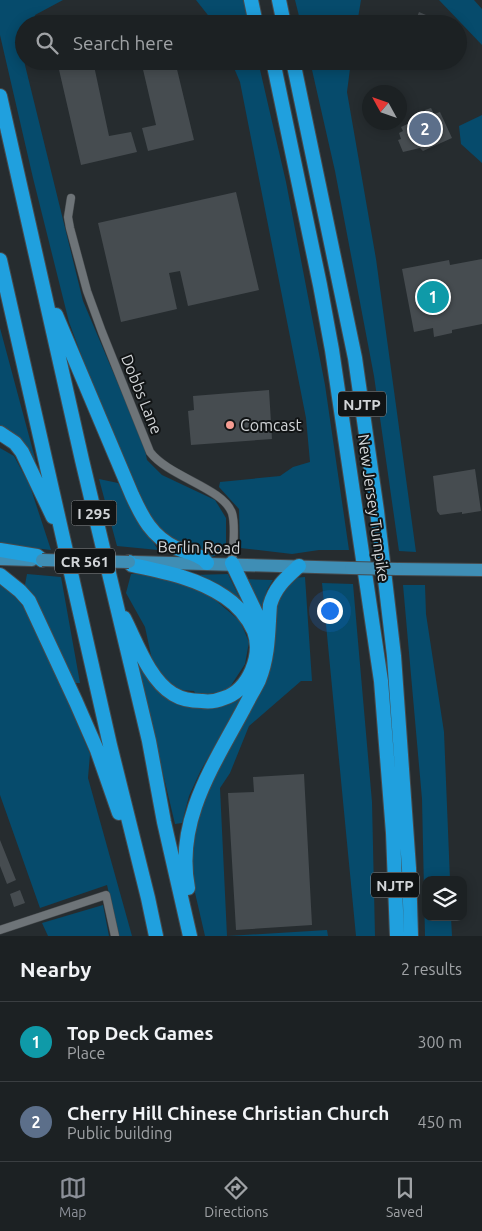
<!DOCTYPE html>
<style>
:root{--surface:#1c2123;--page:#25292b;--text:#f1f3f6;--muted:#a0a3a6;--line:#3a3e41;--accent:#8c9099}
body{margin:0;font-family:Ubuntu,sans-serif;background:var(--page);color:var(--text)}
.controls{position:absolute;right:15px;bottom:15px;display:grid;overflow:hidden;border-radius:10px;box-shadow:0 2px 12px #0003}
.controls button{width:45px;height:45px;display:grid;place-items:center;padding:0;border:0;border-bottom:1px solid var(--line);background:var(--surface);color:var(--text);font:25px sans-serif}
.compass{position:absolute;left:362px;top:85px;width:45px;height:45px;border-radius:50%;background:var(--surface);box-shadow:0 2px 12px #0003;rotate:310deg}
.you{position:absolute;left:329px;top:610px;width:18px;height:18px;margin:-12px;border:4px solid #fff;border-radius:50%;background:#1a73e8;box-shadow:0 0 0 8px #1a73e833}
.badge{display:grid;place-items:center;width:32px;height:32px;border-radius:50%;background:var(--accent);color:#fff;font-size:16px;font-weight:700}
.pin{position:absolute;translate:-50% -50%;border:2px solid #fff;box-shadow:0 1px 5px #0006}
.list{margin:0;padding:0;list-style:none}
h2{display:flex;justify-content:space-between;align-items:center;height:65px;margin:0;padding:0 20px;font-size:21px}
h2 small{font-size:16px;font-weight:400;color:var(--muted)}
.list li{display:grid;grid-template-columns:32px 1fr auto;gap:15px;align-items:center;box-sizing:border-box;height:80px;padding:0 20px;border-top:1px solid var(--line)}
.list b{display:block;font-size:19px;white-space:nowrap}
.list p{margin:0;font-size:16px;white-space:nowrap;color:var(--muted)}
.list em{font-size:16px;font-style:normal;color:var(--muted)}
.icon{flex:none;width:28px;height:28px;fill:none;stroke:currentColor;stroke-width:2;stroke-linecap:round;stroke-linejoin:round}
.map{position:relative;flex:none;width:482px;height:936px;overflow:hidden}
.search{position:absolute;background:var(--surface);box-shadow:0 2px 12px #0003;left:15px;right:15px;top:15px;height:55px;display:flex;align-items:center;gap:12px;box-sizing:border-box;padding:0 18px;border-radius:28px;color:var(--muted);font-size:19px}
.sheet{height:225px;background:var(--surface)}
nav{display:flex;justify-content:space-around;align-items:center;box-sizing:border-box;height:70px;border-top:1px solid var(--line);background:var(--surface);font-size:14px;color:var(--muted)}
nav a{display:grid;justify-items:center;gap:2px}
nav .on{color:var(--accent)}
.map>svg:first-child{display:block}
</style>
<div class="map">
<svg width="482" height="936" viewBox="0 0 482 936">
<rect width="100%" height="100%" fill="#262c2f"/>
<path fill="#064b6c" d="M0,0h63l-28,15 -2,9h-9v37l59,240 61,144 3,15 15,15 53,25 11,18v31l-17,10 -56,-31 -36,-76 -48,-130 -36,-144 -33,-143z
M196,0h48l5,24h-34z
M295,0h66l-4,24h-56z
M439,0h35l8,9v36z
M231,61h27l28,121 39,203 24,165h-30l-27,4 -52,-6 -1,-39 -20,-22 1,-5 60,-6 13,-9 17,-5 -4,-44 -66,-336z
M310,61h41l-4,31 29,167 40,293 -17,-1 -25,-175 -39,-205z
M482,115v48l-21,-19 -2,-18z
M0,328l36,134 -29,-32 -7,-2z
M0,448l14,8 16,30 21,64 -51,-6z
M99,479l19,4 40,67 -41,-4z
M27,574l34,3 19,106h-9l-47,-93z
M131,574c28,-1 46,7 72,19h4l33,28 9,21 -4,22 -17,26 -31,7 -3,-6 -14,-1 -10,-3 -16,-18 -9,-42 -19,-34z
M228,574l23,47 -58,-46z
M305,577l7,104h-11l-52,45 -19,47 -10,15 7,148 100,-6 1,6h-123l-15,-65 8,-60 38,-81 38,-124 10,-20 10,-8z
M242,579l31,1 -6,10 -6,21z
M0,581h2l30,36 58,137 -2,24 44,158h-13l-12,-51 -67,23 -40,-113z
M322,583l31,1 19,218 3,134h-19z
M403,585h22l1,29 18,118 6,148h-24v37h25l1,19h-27l-3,-137z
M135,656l39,45 72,-12 -46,83 -11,24 -7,27 -7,1z
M103,905l6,31h-61l-6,-13z"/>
<path fill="#464c50" d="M419,12l28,12h-33z
M164,15l2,9h-29v-2z
M57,61h36l16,75 22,-4 6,20 -56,13z
M141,61h34l19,79 -46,11 -6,-23 14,-3z
M431,108l3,6 6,-2 12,26 -29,13 -3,-3 -17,4 -5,-12 3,-1 -2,-6 4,-2 -2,-4 26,-12 -2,-5z
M236,192l23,98 -71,16 -8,-35 -11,2 8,36 -56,13 -23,-99z
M482,259v65l-30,6v3l-18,4 -1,-9 -19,4 -12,-63 47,-9 1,5z
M269,390l3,49 -81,6 -3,-34 6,-1 -1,-14z
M475,469l6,42 -19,3v-2l-22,3 -3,-4 -4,-35z
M304,774l8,151 -76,5 -8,-137 26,-1 -1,-15z
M0,840l16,40 -9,4 -7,-18z
M20,890l5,13 -11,4 -4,-13z"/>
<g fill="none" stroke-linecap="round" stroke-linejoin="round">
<defs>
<path id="street" d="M71,198l-3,19 2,11 17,63 15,41 48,120c19,25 73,36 82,61 4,13 1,36 0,50
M0,930l106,-35 9,41"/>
<path id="primary" d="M0,559l32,1
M134,562l217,6
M397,569l85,1"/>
<path id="highway" d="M251,0l5,24
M279,0l5,24
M273,61l47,224 12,65 49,331 12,152 4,103
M293,61l62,297 22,153 17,145 15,212 2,68
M0,96l82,364 67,281 15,81 26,114
M0,260l110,485 38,153 8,38
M56,315l76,180c10,22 20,42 44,53 10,4 25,6 31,15
M0,433l15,10 7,9 31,65
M0,550l37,6 5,4
M232,563l34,71
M0,575l20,16 9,10 47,101 21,48 22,63
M124,618c12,23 25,62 49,76 8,5 19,7 29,7 7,1 15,0 22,-3 25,-8 39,-43 30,-67 -6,-13 -17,-26 -29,-34 -28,-19 -60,-25 -93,-32l-3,-3
M188,888c-13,-67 25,-122 55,-178 5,-10 11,-20 16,-30 10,-25 9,-50 11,-75 5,-18 16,-27 29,-39"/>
</defs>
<use href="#street" stroke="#464a4d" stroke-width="9"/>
<use href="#primary" stroke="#464a4d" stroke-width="14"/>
<use href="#highway" stroke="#464a4d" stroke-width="16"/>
<use href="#street" stroke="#6e7478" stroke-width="8"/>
<use href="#primary" stroke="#3f8eb5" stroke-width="12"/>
<use href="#highway" stroke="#20a0de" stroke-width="14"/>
<defs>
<path id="primary-bridge" d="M42,560l87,2
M351,568l46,1"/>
</defs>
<use href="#primary-bridge" stroke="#464a4d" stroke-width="14" stroke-linecap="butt"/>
<use href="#primary-bridge" stroke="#3f8eb5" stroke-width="12"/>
</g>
<circle fill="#f59c92" stroke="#111415" stroke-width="2" cx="230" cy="425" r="5"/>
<g text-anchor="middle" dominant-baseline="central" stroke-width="4" stroke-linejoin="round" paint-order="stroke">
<g fill="#111415" stroke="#989b9e" stroke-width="1">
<rect x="338" y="391.5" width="48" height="25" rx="4"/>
<rect x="71.5" y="500.5" width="45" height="25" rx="4"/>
<rect x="55" y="548.5" width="60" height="25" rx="4"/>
<rect x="371" y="872.5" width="48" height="25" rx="4"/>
</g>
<g font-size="15" font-weight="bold" fill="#d2d5d8">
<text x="362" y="404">NJTP</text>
<text x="94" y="513">I 295</text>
<text x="85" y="561">CR 561</text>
<text x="395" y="885">NJTP</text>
</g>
<g font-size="16" fill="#d2d5d8" stroke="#111415">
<text transform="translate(142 394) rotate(68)">Dobbs Lane</text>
<text transform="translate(374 508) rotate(82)">New Jersey Turnpike</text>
<text transform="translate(199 547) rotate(1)">Berlin Road</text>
</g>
<g font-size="16" fill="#d2d5d8" stroke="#111415" text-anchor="start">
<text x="240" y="425">Comcast</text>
</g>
</g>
</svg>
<div class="controls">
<button><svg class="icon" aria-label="layers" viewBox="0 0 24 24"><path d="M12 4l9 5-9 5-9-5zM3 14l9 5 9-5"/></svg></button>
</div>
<svg class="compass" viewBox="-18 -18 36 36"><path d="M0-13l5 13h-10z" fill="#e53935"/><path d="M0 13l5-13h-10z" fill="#a0a3a6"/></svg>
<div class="you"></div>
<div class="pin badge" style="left:433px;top:297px;background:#0f9aa8">1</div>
<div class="pin badge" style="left:425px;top:129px;background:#5c6f8a">2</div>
<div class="search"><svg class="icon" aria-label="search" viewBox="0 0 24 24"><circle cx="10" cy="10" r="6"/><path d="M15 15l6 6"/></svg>Search here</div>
</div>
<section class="sheet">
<h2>Nearby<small>2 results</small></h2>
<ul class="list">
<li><span class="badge" style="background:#0f9aa8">1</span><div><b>Top Deck Games</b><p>Place</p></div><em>300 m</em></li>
<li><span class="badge" style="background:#5c6f8a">2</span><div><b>Cherry Hill Chinese Christian Church</b><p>Public building</p></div><em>450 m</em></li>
</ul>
</section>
<nav>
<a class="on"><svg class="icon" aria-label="map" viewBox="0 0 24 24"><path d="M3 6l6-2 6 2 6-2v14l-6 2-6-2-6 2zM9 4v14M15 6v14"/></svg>Map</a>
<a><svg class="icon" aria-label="directions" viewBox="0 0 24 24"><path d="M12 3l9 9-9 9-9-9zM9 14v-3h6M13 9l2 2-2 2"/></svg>Directions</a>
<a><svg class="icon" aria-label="saved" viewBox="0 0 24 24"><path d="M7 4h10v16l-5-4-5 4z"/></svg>Saved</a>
</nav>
